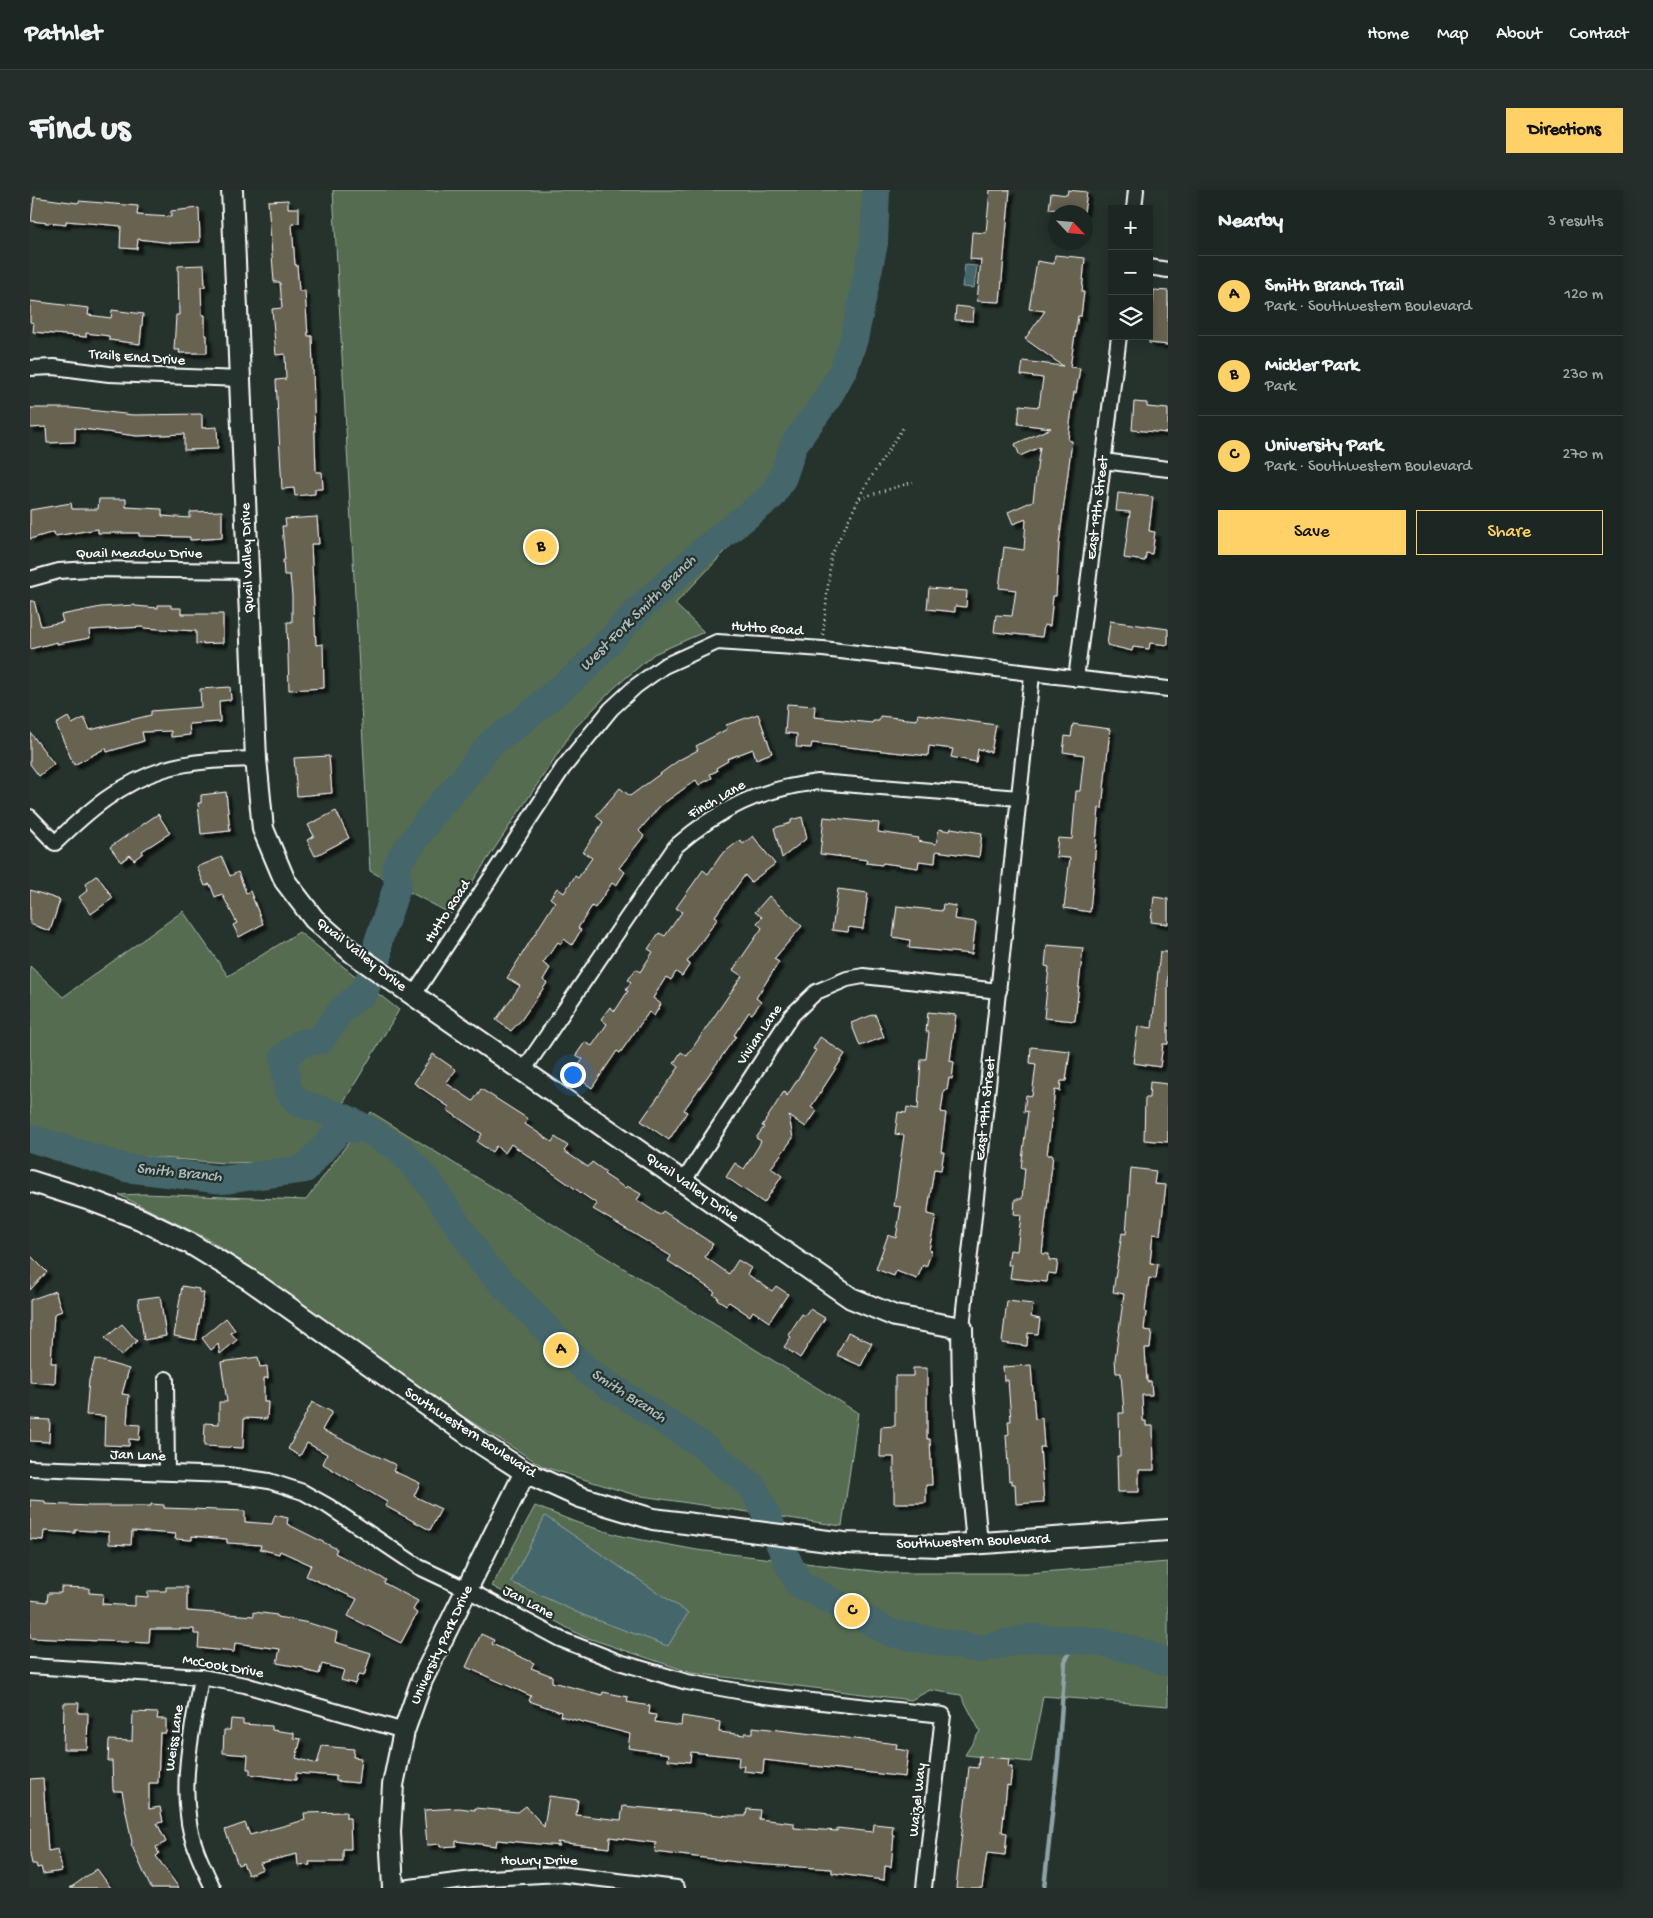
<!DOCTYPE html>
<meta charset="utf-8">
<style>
:root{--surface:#1c2622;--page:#252e2a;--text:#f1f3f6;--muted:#a0a5a5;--line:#3a4340;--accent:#ffd166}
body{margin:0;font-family:"Gochi Hand",sans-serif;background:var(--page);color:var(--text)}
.controls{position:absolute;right:15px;top:15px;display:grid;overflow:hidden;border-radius:0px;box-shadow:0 2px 12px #0003}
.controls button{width:45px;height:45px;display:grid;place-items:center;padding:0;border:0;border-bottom:1px solid var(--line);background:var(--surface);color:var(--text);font:25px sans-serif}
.compass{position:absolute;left:1018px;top:15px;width:45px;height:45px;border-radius:50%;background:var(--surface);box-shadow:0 2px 12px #0003;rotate:116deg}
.you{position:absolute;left:542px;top:884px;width:18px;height:18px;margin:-12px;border:4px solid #fff;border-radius:50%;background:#1a73e8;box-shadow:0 0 0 8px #1a73e833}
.badge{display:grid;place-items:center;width:32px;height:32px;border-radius:50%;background:var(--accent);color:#111;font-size:16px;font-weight:700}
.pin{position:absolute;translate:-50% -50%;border:2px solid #fff;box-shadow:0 1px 5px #0006}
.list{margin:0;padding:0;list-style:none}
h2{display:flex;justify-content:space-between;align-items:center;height:65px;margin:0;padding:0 20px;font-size:21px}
h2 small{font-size:16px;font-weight:400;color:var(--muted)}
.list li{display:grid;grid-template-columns:32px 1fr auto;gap:15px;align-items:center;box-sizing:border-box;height:80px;padding:0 20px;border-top:1px solid var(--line)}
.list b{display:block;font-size:19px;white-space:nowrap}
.list p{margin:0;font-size:16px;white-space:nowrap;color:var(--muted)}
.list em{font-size:16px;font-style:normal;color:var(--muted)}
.actions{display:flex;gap:10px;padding:15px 20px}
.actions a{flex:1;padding:11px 0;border:1px solid var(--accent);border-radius:0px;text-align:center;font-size:18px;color:var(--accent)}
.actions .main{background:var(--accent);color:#111}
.icon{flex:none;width:28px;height:28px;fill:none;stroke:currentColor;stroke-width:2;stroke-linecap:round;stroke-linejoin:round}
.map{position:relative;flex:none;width:1138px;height:1698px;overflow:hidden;border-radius:0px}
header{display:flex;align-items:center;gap:30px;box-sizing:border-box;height:70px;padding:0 25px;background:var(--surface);border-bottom:1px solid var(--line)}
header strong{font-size:24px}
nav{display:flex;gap:28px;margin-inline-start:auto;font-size:18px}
.intro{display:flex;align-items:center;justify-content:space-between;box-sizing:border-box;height:120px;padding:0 30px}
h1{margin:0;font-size:35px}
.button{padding:12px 22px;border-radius:0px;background:var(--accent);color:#111;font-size:18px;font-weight:700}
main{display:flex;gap:30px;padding:0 30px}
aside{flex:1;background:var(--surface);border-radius:0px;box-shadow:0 2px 12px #0003}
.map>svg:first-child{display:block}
</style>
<header>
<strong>Pathlet</strong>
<nav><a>Home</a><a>Map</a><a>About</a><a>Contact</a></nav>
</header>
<div class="intro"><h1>Find us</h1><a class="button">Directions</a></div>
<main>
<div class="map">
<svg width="1138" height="1698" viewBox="0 0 1138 1698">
<defs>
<filter id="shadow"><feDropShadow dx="4.5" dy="4.5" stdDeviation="1" flood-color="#0009"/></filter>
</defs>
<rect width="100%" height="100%" fill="#26332d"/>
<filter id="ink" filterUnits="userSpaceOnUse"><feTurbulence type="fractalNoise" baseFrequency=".02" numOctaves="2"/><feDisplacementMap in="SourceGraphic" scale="10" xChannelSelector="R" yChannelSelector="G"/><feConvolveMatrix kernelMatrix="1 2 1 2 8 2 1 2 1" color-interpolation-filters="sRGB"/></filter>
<g filter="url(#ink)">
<path fill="#556c51" stroke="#aab6a8" d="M303,0h547l-1,54 -23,112 -71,133 -110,115 29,28 -50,22 -40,34 -40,41 -123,185 -81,-43z
M153,721l45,65 71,-44 100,78 -88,147 -28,5 -58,1 -195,-15v-182l33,31z
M341,922l487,301 -16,113 -207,-31 -91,-28 -122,-76 -212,-151 -91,-45 25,-1 162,6z
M505,1316l43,17 43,13 76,14 192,23h140l139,-11v144l-125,-10 -12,66 -66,-7 15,-24 -19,-36 -31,-5 -19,10 -219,-27 -110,-37 -90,-50z"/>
<path fill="#45666b" stroke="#8fa3a6" d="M935,75l12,1 -3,22 -12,-1z
M515,1326l143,97 -20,33 -85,-31 -72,-33z"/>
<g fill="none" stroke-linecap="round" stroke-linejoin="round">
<path stroke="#8fa3a6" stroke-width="4.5" d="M1014,1698l14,-129 7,-97 10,-22"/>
<path stroke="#45666b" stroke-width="28" d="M348,768v-16l20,-58 -2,-14 3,-9 36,-50 27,-30 30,-39 22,-15 69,-57 54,-59 68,-62 67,-53 11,-19 11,-33 33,-45 17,-31 10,-29 20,-96 2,-53
M333,937l-20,-10 -46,-15 -9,-12 -4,-33 17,-14 20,-3 21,-31 22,-17 5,-13
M0,948l96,30 97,12 82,-11 36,-41 26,1 33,21 29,32 55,82 104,108 112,72 53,43 45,96 93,50 88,16 52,-11 64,3 39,9 34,12"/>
</g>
<path fill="#686251" stroke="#fff" filter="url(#shadow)" d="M960,0h20l-10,112 -23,-1 4,-41 -11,-1 2,-27 14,1z
M1038,0l19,2 -3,20 -35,-3 2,-16 16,2z
M4,7l44,6 1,-2 59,5 -1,9 34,2v-6l28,-3 1,34 -28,1 -34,-4 -1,10 -17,-1 1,-22 -55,-5v4l-35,-4z
M258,10v8h11v15l-7,1 3,41h2l2,26h6l3,45h4l4,136h6l1,17h-8v5l-20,2 -1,-8 -12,1 -6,-109 10,-1 -1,-25 -9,1 -4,-46 10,-1 -2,-26h-6l-6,-81z
M1025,65l30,3 -3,34h2l-3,24h-3l-8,51 10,1 -4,25 -2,-1 -6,48 4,1 -13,103 -3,52h-3l-3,30 -6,-1 -2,12 -48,-5 2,-17 16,1 4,-26 -17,-2 5,-41 20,3 2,-31 -13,5 -5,-12 25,-11 5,-41 2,-13 -20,9 -5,-12 36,-16 -33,-4 2,-19 19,2 4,-29 -22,-3 2,-14 40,5 -38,-27 20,-28 -16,-2 8,-48 17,3z
M174,75l1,22h-4l1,28h3v20h2v18h-28l1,-3h-6l2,-35h3l-1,-49z
M1124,100l14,1v54l-19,-2 2,-39h2z
M0,111l59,7 -1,7 23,3 1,-8 31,4 -3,30 -31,-4v-4l-23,-3v4l-53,-5 1,-9 -4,-1z
M926,116l18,2 -1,13 -18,-1z
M1104,212l13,1v4l21,2v24l-36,-3z
M0,218h42l61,7 69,-1v14l15,-1 1,22 -34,1v-16l-47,2 -62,-8v14l-28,1 -1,-16 -16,1z
M1088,303l35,4 -4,34 6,1 -3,22 -6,-1 -1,8 -21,-3 6,-46 -14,-1z
M69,309h27v8l36,2v7l28,2v-6l32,-1v27l-32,2v-3l-51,-1v-3h-41v-4l-43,7 -1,-4 -24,7v-29l41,-7 1,6h26z
M287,327l2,27h-8l5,101 7,-1 1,44 -35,2 -2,-68h5v-26l-2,-21h-6l-1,-15h2l-3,-34h4l-1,-7z
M899,398l38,3 -1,16 -11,-1v6l-28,-3z
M0,411h4l7,25 22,-4 -2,-7 40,-8 34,-2v1l23,2v-3h13v3h10v6h42v29l-27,1v-13l-53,-3v-1l-54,3 1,8 -33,6v-2l-27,7z
M1080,431l58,8v16l-18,-2 -1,6 -16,-2 -1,4 -25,-6z
M200,497l1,13 -12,1 1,21 -31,2 1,11 -19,2v-6l-29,1 2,9 -37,11 -1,-4 -32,17 -18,-41 12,-7 4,7 12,-6 6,12 61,-15v-4l50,-4 -1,-18z
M757,514l28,2 -1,11 58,6 1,-2h6l1,-5 37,4 1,-6 78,11 -5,27 -13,-3 -2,13 -25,-5 2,-8 -24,-3 -1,10 -116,-13 -1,5 -15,-1 1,-13 -12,-1z
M728,524l14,39 -16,6 -3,-10 -26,10 1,2 -12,7 1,3 -7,3 2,4 -13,7 -3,-5 -36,26 -21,25 5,5 -25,32 6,4 -9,14 -4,-3 -17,25 -3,-2 -14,22 3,2 -9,15 -8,-6 -3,5 -3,-2 -15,21 7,5 -7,12 4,3 -25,36 -11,12 -15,-11 24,-34 -13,-8 48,-76 -5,-4 7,-10 7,5 11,-17 3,2 14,-20 -9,-6 20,-30 -7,-6 24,-28 10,8 49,-36 19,-10 -2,-4 31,-17 -1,-4z
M1043,534l37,5 -8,80 -3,-1 -9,104 -26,-4 6,-50 -14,-1 2,-19 14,1 4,-48h4l4,-36 -21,-3 2,-16 6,1z
M0,542l24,32 -15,12 -9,-12z
M299,566l3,37 -35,3 -3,-38z
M196,602l4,39 -29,3 -3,-31h3v-8z
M306,621l13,27 -34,18 -8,-16 7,-4 -6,-11z
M128,624l12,19 -28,18 1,2 -9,7 -4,-5 -9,7 -11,-15z
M772,627l5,21 -25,20 -8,-30 17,-5v-3z
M794,627l55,6 -1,9 41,6 -1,3 18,3 3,-15 11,2 1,-3 31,5 -3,24 -43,-6 -1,12 -16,-2 -1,7 -35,-5 -1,2 -16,-2 1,-3 -47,-6z
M723,646l22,28 -24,18 -6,-7 -30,41 3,2 -31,44 3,2 -8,12 -6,-4 -5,8 -5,-3 -13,21 8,6 -7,12 -5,-4 -29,41 -3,-2 -25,37 -20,-14 11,-15 -7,-4 9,-13 7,4 15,-22 -6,-5 9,-12 5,4 13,-20 -2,-1 5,-8 -3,-2 8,-11 4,3 13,-20 -5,-3 11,-16 6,3 17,-24 -6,-4 27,-38 5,4 13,-19 19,-15 3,4z
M192,667l8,19 8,-4 8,21 4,-2 13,33 -24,13 -6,-12 4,-2 -15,-29 -7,3 -5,-13 -5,2 -8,-19z
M67,685l16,23 -22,16 -12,-17 9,-7 -3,-6z
M808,699l30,4 -5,36 -14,-2 -1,5 -16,-2z
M0,700l30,10 -10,31 -20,-7z
M739,706l33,30 -28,33 5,3 -23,36 5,4 -9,12 -3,-2 -15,23 2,1 -52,74 3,2 -18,28 -28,-19 38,-54 -5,-4 7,-11 6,4 55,-80 -9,-6 29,-42 -5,-5 5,-6 -7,-5z
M1124,707l14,2v25l-17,-2z
M913,714l13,2 -2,13 22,3 -4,32 -63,-6 1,-8 -17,-3 4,-31 45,5z
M1017,755l36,3 -8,73 -31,-3 5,-51 -4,-1z
M1130,762h8v92h-5l-3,23 -27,-4 5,-37 14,2z
M898,822l28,3 -6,46 4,1 -2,17 -3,-1 -2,12h-3l-3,22 5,1 -5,39h3l-3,18 -7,-1 -6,41v4l8,2 -7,34 3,1 -6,16 -3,-2 -6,14 -21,-8 -2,5 -18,-7 12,-34 8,3 5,-31 -7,-1 10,-71 -9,-1 3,-22 8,1 1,-6 11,2 3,-50h5l3,-27h-3z
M845,824l9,23 -24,9 -9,-23z
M790,847l25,17 -34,53 6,4 -11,16 -17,-11 4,22 -22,30 11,8 -18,27 -38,-26 9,-14 9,6 14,-22 3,-6 -5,-3 8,-11 -2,-1 21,-33 2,-2 2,5 29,-46 -3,-1z
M1001,857l39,4 -4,30h-5l-1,10 -5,-1 -8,65h6l-11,99h7v6l9,1 -2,13 -8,-1 -1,9 -37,-4 2,-13h-4l2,-15 7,1 4,-36 -7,-1 1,-15h7l3,-31h-4l7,-57 -4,1 2,-17 6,1 4,-32 -6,-1z
M403,864l23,16 -10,13 27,18 8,-12 47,30 -3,5 27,18 3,-5 13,9 -4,5 24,16 4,-5 14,10 -2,2 21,14 2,-2 14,8 -4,6 23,15 3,-4 50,33 -8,13 24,17 9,-14 13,8 -4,6 25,17 4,-5 12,8 -19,28 -16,-11 -3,5 -21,-14 -3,3 -9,-6 1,-2 -5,-3 2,-2 -47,-31 3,-5 -78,-47 4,-5 -86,-60 -6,9 -9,-7 -4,6 -15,-10 5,-8 -35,-24 2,-3 -35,-24z
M1120,892l18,2v58l-24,-2 1,-42h4z
M1101,978l25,3 -2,13 12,1 -6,50 -7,-1 -3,29 8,1 -2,15 -7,-1 -4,34h1l-2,18 8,1 -2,17h-5l2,34 4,-1 1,14h-10l1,26h3v5h7l1,44h-15v22h-21l-1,-36h3l-1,-43h5l-3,-40h-5l-1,-14 9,-65 -11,-2 9,-59 4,1z
M0,1065l17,17 -17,18z
M152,1096l17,3v3l5,1 -8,47 -22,-4z
M25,1101l7,20 -8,3 -3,49h5l-1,21 -25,-2v-82z
M130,1106l6,40 -22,4 -6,-41z
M977,1111l26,3 -2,13 9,2 -2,15 -10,-1 -1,13 -25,-3z
M780,1119l15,9 -25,40 -16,-11 7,-10 -3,-2 14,-21 3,2z
M196,1128l9,12 -4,3 6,7 -17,14 -2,-10 -7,6 -9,-12z
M92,1134l15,17 -16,15 -16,-18z
M818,1142l24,11 -11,23 -24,-11z
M228,1167l2,10 7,-1 1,12h-4v24h4l-1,17 -23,-1 -1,30 -39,-2 1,-23 14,1v-22h8l-6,-40z
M65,1169l34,10 -7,25 7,1 -2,29 13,1 -1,15 -10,-1v7l-25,-1 1,-29 -19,-1 3,-35z
M1001,1175l4,54 7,-1 2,29h-4l4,55 -28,2 -1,-20h-3v-4l-3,1 -3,-46 3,-1 -1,-13h3l-3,-41 -4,1 -1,-14z
M883,1178h14v71h3l2,46h-6v18h-32v-46h-14l1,-30 14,-1v-50h18z
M282,1212l20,10 -10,18 74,35 -3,6 27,12 -6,13 27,13 -11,21 -45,-24 2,-4 -64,-38 4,-10 -20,-11 -7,13 -12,-7z
M0,1229l20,1 -1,22 -19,-1z
M0,1310l15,1v3l45,2h61v-2l13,1v3l81,3v11l27,2 3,-9 13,3 -1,6 50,25 -2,4 51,27 -2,3 34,18 -5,9 4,3 -16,30 -53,-27 9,-17 -51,-23 5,-11 -31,-14 -1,3 -19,-5 1,-4 -34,-2v-4l-35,-3v4l-17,-1 1,-5 -44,-3 -1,14 -22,-1v-12l-34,-2v3l-31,-2 -1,9 -13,-1z
M31,1397l28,1v5l14,1 -1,10 33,2v-10l13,1v-6h18v-4h21v24l67,5v-4l23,3v2l32,6 28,9 -2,10 36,11 -7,23 -6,-1 -3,9 -14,-4 3,-10 -22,-6 -3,10 -15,-4v-2l-27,-5 3,-14 -45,-6 -1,9 -36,-4 1,-14h-5v-5h-44l-1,14 -119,-5v-38l17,2 1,-9h13z
M451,1444l13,6 -2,4 42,19 -3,5 21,8v6l50,13 1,-3 25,5 -1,5 23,4 -1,8 7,1 -1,7 26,4 1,-10 38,6 -1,10 26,3v-2h8v-6l144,17 -1,5 12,2 -3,26 -141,-17 -1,13 -20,-2 1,-5h-6l1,-9 -48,-5 -1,10 -22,-2 1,-6 -41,-6 2,-14 -70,-18 1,-4 -32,-11 2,-5 -65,-29z
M34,1513h15l-1,10h10l-1,36h-24z
M103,1522l25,1 -1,6h9v14h-6l-2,50h-9v26l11,-2 3,15 -6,1 9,19 -10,5 3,7 -3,2 23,32h-27l-3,-4 -18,-40 1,-1 -10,-52h-9l-1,-30h-4l1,-21 23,1z
M201,1529l12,1v4l29,2v4l22,3v5l7,1 -5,19 21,6 5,-18 32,3 -1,8 8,1 -3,25 -22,-2v-5l-40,-3v7l-46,-6v-5h-3l1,-14 -25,-2 1,-23h6z
M949,1566l30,3 -1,8h4l-2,19 -3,-1 -5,47 5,1 -2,22 -18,-2 -5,35h-26l13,-121 9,1z
M13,1588l5,73 10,-2 4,22 -19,3 -2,-7 -4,1 -1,-4h-4l-2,-10v-75z
M519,1606l29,4 -2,15 45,5 2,-14 107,10h16l1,-7 13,1 -1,9 35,4v5l43,3v-3l36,4 1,-8 19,2 -1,8 2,1 -3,32 -6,-1 -1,14 -16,-2 -36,-5v-4l-79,-5 -98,-12 1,-9 -46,-6 -1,11 -52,-6 3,4 -63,-6 -1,6 -40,-5v5l-16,1v-3l-13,1 -3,-35 35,-2 16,2v-2l43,4 8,-6 18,21z
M316,1622v6h4l1,31h-8v13h-34l1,3 -12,1 -1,-12 -37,9 3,6 -15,6 -5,-12 -5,2 -13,-35 20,-7 5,12 55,-15 -1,-7z
M67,1679l14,19h-41z"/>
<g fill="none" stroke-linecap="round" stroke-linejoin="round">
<defs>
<path id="street" d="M1104,19l2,-19
M1119,77l19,3
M0,178l24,-1 55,7 132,5
M1073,271l65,8
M0,389l29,-8 30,-2 160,2
M1046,489l43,-343
M0,627l25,26c33,-32 65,-60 110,-74 29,-9 61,-9 91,-10
M383,806l150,-228 48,-59 25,-23 28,-20 53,-24 106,7 345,40
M493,881l153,-225c44,-38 84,-57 142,-64l201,16
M653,992l108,-166 25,-24 31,-13 16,-3 136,15
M932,1138l70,-653
M136,1189l1,94
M0,1278l198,7 41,6 34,11 25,14 91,61 49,23 92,49 59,23 68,20 78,14 178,19 -19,173
M0,1476l171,11 44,8 159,46
M171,1487c-7,46 -19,92 -13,138 2,25 14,50 25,73
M372,1698l70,-9 87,-5 118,14"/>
<path id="secondary" d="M202,0l24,569 7,70 22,52 29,38 40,35 497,344 44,18 67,12 1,62 14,154
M0,991l60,19 50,19 51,25 59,36 233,165 42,27 55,25 73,22 191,24 96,3 228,-16
M363,1698l-3,-56 3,-47 11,-54 18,-51 103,-208"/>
</defs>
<use href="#street" stroke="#fff" stroke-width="18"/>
<use href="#secondary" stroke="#fff" stroke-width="24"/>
<path stroke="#fff" stroke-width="2.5" stroke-dasharray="1 4" stroke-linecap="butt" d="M830,308l53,-16
M793,445l8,-79 32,-66 41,-64"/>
<use href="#street" stroke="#26332d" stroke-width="14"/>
<use href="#secondary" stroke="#26332d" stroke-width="20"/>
</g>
</g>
<g text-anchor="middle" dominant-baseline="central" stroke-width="4.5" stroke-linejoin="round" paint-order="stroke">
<g font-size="15" fill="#fff" stroke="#26332d">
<text transform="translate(107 168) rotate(4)">Trails End Drive</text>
<text transform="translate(1068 318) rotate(-83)">East 19th Street</text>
<text x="109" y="364">Quail Meadow Drive</text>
<text transform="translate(218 368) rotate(-92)">Quail Valley Drive</text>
<text transform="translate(737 439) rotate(4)">Hutto Road</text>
<text transform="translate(687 610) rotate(-30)">Finch Lane</text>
<text transform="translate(418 722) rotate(-57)">Hutto Road</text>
<text transform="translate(331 765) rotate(38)">Quail Valley Drive</text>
<text transform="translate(730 845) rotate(-56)">Vivian Lane</text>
<text transform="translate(956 919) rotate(-84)">East 19th Street</text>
<text transform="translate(662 998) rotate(35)">Quail Valley Drive</text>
<text transform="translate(440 1243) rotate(33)">Southwestern Boulevard</text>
<text transform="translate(108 1266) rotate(2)">Jan Lane</text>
<text transform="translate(943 1352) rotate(-2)">Southwestern Boulevard</text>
<text transform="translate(498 1413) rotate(28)">Jan Lane</text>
<text transform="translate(412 1455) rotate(-65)">University Park Drive</text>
<text transform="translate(193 1477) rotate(10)">McCook Drive</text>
<text transform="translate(145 1548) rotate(-82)">Weiss Lane</text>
<text transform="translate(888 1610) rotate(-84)">Waizel Way</text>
<text x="509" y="1671">Howry Drive</text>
</g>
<g font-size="16" font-style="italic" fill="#abbabc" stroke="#26332d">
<text transform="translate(609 424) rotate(-45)">West Fork Smith Branch</text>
<text transform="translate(149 984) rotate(6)">Smith Branch</text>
<text transform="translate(598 1207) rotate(33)">Smith Branch</text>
</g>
</g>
</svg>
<div class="controls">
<button>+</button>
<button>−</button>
<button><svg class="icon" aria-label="layers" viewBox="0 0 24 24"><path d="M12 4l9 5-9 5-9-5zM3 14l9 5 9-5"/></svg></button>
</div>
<svg class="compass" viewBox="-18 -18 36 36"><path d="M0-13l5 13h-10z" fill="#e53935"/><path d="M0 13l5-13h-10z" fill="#a0a5a5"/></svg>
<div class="you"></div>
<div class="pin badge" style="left:531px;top:1160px">A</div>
<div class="pin badge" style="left:511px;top:357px">B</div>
<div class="pin badge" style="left:822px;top:1421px">C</div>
</div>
<aside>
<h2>Nearby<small>3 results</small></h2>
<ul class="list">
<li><span class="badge">A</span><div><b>Smith Branch Trail</b><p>Park · Southwestern Boulevard</p></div><em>120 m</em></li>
<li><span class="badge">B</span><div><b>Mickler Park</b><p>Park</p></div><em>230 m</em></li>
<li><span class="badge">C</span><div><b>University Park</b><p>Park · Southwestern Boulevard</p></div><em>270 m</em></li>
</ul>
<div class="actions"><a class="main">Save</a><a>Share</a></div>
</aside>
</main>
